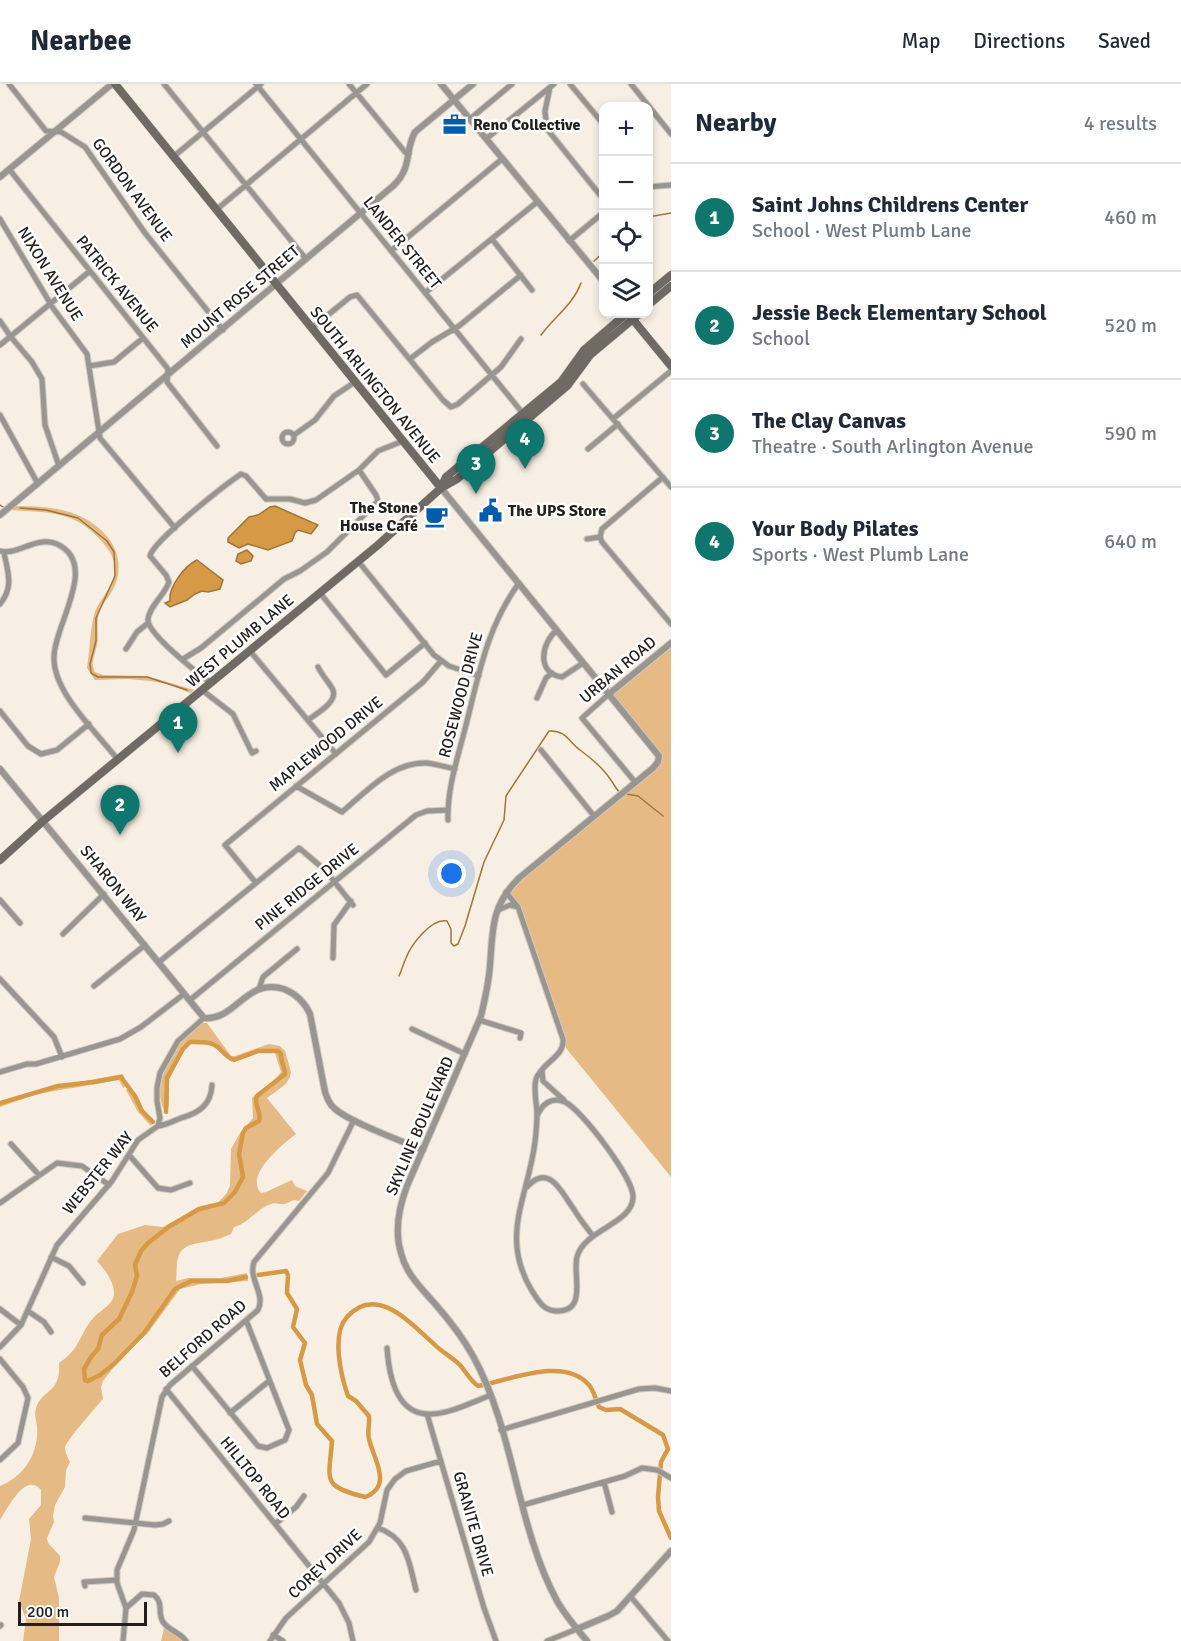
<!DOCTYPE html>
<meta charset="utf-8">
<style>
:root{--surface:#fff;--page:#f6f6f7;--text:#1f2937;--muted:#747a83;--line:#e0e1e3;--accent:#0f766e}
body{margin:0;font-family:Signika,sans-serif;background:var(--page);color:var(--text)}
.controls{position:absolute;right:18px;top:18px;display:grid;overflow:hidden;border-radius:12px;box-shadow:0 3px 9px #0003}
.controls button{width:54px;height:54px;display:grid;place-items:center;padding:0;border:0;border-bottom:2px solid var(--line);background:var(--surface);color:var(--text);font:30px sans-serif}
.scale{position:absolute;left:18px;bottom:15px;width:129px;box-sizing:border-box;padding-left:6px;border:3px solid #23201c;border-top:0;font-size:16px;line-height:21px;white-space:nowrap;color:#23201c;-webkit-text-stroke:4px #fff;paint-order:stroke}
.you{position:absolute;left:452px;top:790px;width:21px;height:21px;margin:-15px;border:4px solid #fff;border-radius:50%;background:#1a73e8;box-shadow:0 0 0 9px #1a73e833}
.badge{display:grid;place-items:center;width:39px;height:39px;border-radius:50%;background:var(--accent);color:#fff;font-size:20px;font-weight:700}
.pin{position:absolute;translate:-50% -50px;filter:drop-shadow(0 2px 3px #0008)}
.pin::after{content:'';position:absolute;top:32px;width:21px;height:18px;background:inherit;clip-path:polygon(0 0,100% 0,50% 100%)}
.list{margin:0;padding:0;list-style:none}
h2{display:flex;justify-content:space-between;align-items:center;height:78px;margin:0;padding:0 24px;font-size:26px}
h2 small{font-size:20px;font-weight:400;color:var(--muted)}
.list li{display:grid;grid-template-columns:39px 1fr auto;gap:18px;align-items:center;box-sizing:border-box;height:108px;padding:0 24px;border-top:2px solid var(--line)}
.list b{display:block;font-size:22px;white-space:nowrap}
.list p{margin:0;font-size:20px;white-space:nowrap;color:var(--muted)}
.list em{font-size:20px;font-style:normal;color:var(--muted)}
.icon{flex:none;width:33px;height:33px;fill:none;stroke:currentColor;stroke-width:2;stroke-linecap:round;stroke-linejoin:round}
.map{position:relative;flex:none;width:671px;height:1557px;overflow:hidden}
header{display:flex;align-items:center;gap:36px;box-sizing:border-box;height:84px;padding:0 30px;background:var(--surface);border-bottom:2px solid var(--line)}
header strong{font-size:28px}
nav{display:flex;gap:33px;margin-inline-start:auto;font-size:21px}
main{display:flex}
aside{flex:1;background:var(--surface)}
.map>svg:first-child{display:block}
</style>
<header>
<strong>Nearbee</strong>
<nav><a>Map</a><a>Directions</a><a>Saved</a></nav>
</header>
<main>
<div class="map">
<svg width="671" height="1557" viewBox="0 0 671 1557">
<rect width="100%" height="100%" fill="#f8efe4"/>
<path fill="#e5ba84" d="M15,422c32,0 63,2 87,25 18,17 22,41 9,62 -4,7 -10,12 -12,20 -3,11 0,22 -2,32 -2,10 -7,18 -2,27l8,3 44,1 47,14 -4,3 -22,-9 -18,-3 -22,-2 -33,1 -8,-12c3,-17 3,-44 9,-59 6,-12 17,-23 19,-37 1,-12 -5,-21 -12,-29 -27,-33 -54,-30 -92,-33z
M671,561v532l-105,-129 -2,-12 -45,-130 -9,-13 6,-9 145,-126 -1,-6 -48,-58z
M203,939h4l24,33h4l34,-12 11,2 5,5 6,21 -1,5 -4,7 -19,14 29,36c-13,10 -52,41 -35,59l5,-1 26,-12 3,6 12,5 -8,10c-7,-2 -8,1 -14,3 -5,1 -9,-2 -14,0 -15,5 -23,20 -37,23l-3,7c-6,2 -11,5 -17,6 -14,4 -32,2 -36,18 -2,7 -1,16 -2,23l12,-3h33l26,-5 1,8 -47,3 -21,5 -33,45 -23,20 -21,27 -2,6 2,12c-6,7 -39,44 -38,49 0,4 3,10 5,14l-4,8 -1,17 -10,18 -2,11 1,6 -7,16 1,5 12,13v6l-6,15 5,21v43h-36l3,-22 -7,-18 12,-62 -2,-20 12,-14v-15c-16,-19 -34,20 -41,30v-34c25,-10 39,-33 37,-60 -1,-6 -3,-12 -1,-18 7,-20 25,-14 23,-45 23,-15 20,-31 37,-48 6,-5 18,-12 18,-21 0,-13 -9,-24 -17,-33l21,-27 27,-9 18,2 35,-19 19,-4 9,-10 4,-8 1,-37 9,-16 13,-15 -1,-20c9,-10 21,-14 29,-26l-6,-19h-17l-22,8c-15,-5 -31,-30 -50,-15l-17,34v25l-3,9c-14,-23 -1,-53 15,-72 6,-7 14,-13 22,-19z
M123,990l4,11 -4,3 -4,-8 -82,14 -37,13v-5l56,-16z
M130,1003l12,22 12,11 -3,6 -13,-14 -12,-22z
M164,1544l19,13h-22z"/>
<path fill="#d69945" stroke="#a07539" stroke-width="1.5" d="M275,422l43,19 -7,9 -13,-4 -3,3 -3,8 -24,9 -20,-6 -9,4 -11,-6v-4l21,-21 9,-2 12,-8z
M247,466l6,6 -2,5 -10,3 -5,-3 2,-7z
M197,476l26,20 -3,9 -12,3 -6,-1 -7,3 -8,6 -17,7 -5,-4 5,-2c-2,-13 14,-35 27,-41z"/>
<g fill="none" stroke-linecap="round" stroke-linejoin="round">
<path stroke="#a07539" stroke-width="1.5" d="M648,133l23,-4
M594,177l10,-9
M541,251c13,-18 32,-30 40,-52
M0,421l3,2
M20,424l26,2 32,8 29,23 7,11 1,24 -19,42v23l-6,23 1,9 7,4h49l40,13
M626,710l12,2 25,20
M399,892c3,-6 4,-12 7,-18 5,-13 25,-40 41,-37l4,8v14l3,3 4,-2 7,-18 19,-64 20,-42 2,-24 43,-65c17,-1 20,11 31,19 11,8 20,15 28,26 4,5 7,11 11,16"/>
<path stroke="#d69945" stroke-width="4.5" d="M0,1019l58,-17 36,-4 27,-5 14,19 7,15 11,11
M166,1028l1,-34 16,-29 7,-7c10,0 21,-1 29,6 5,5 7,9 15,12l24,-9h20l3,3c-1,7 4,13 4,20l-28,22c-4,9 5,15 2,25l-13,7 -3,5 -4,21 4,23 -8,15 -11,11 -25,6 -29,17 -22,17 -7,8 -6,14 2,11 -5,16 -13,27 -17,16 -4,14 -7,8 -7,12 1,11 3,1 12,-6 14,-11 30,-31 31,-44 16,-8h36l19,-4
M258,1191l28,-4 2,4 -1,18 10,16 -4,18 12,16 -5,17 6,25 6,10 5,29 15,17c-3,40 -11,45 33,56 29,-11 8,-39 4,-58 -2,-8 1,-15 0,-23l-13,-15 -8,-5c-7,-20 -17,-62 -1,-79 30,-34 65,8 88,28 7,7 17,12 25,20 6,7 10,15 18,21 32,-6 86,-30 111,-1 5,6 7,15 10,22l7,3 14,-1 35,21 8,5 5,14 -7,13 -3,35 1,14 12,27"/>
<defs>
<path id="minor" d="M9,0l37,47 15,1 24,15 60,86 78,97
M164,0l142,175
M256,0l269,332
M349,0l56,68 4,2
M570,0l34,41
M631,0l40,50
M550,3l-5,24 2,18 57,71
M470,35l42,-35
M486,55l68,-55
M173,73l88,-73
M9,85l159,200 -1,13 50,64
M648,103l23,-2
M216,126l151,-126
M0,135l53,89 34,46 13,84 75,90
M492,155l40,51
M569,157l35,-29
M391,167l111,-92
M425,209l112,-91
M0,237l11,16 21,25 10,17 3,46 14,41
M312,244l38,-31 7,-2 86,105 8,7 7,-3 43,-37 20,-28
M0,261l90,-74
M410,275l22,-17 27,-16 62,-51
M89,282l25,-4 29,-24
M583,300l88,103
M0,331l38,69
M614,334l57,-47
M282 354a6 6 0 1 1 12 0a6 6 0 1 1-12 0Z
M294,351l21,-15 19,-24 21,-14
M588,365l30,-25
M600,453l2,5 69,82
M600,453l2,-8 61,-52
M587,455l13,-2
M0,467c18,5 36,-16 57,-7 43,20 -3,81 -3,113 -1,36 43,75 64,103
M358,477l76,94 15,11 30,10
M320,509l66,82 39,-32
M0,520c14,-17 8,-32 4,-51
M557,546c-16,13 -21,43 5,47l21,-14
M126,565l11,-17 11,-9
M250,567l86,103
M183,575l18,-11 83,-69 16,-8 27,-19 51,-51 -2,-6 -17,-25
M211,599c-12,-9 -65,-50 -63,-64 2,-14 17,-24 21,-37l-3,-7 -16,-19c3,-15 75,-71 91,-82l5,2 20,23h24l15,4 11,-3 43,-30 19,-19 25,-10
M202,606l31,24 19,39 4,-2
M609,610l-27,24 53,64
M537,614l9,-20 6,-5
M0,627l28,35 13,8 16,-4 32,-26
M308,636c9,-7 32,-19 24,-32 -5,-8 -10,-13 -14,-21
M541,666l53,66
M296,702l46,26c24,-20 51,-51 85,-49 9,1 18,4 28,6
M448,736c-1,-32 10,-63 18,-95 13,-51 21,-98 53,-142
M256,799l-31,-38 198,-163 18,-21
M506,808l12,15 45,132c2,18 -21,23 -27,40 -3,11 1,24 1,36 0,9 -1,18 -2,27 -7,56 -36,94 -3,149 6,9 11,19 23,20 34,2 17,-37 22,-54 7,-28 57,-33 56,-61 0,-18 -51,-86 -68,-94 -13,-6 -23,2 -28,14
M0,816l20,23
M498,826l12,-5 8,2
M63,850l41,-40
M333,874l1,-33 17,-24
M159,878l140,-114 26,22 28,35
M0,895l54,58 8,20
M94,902l51,-41
M259,905l4,-12 34,-28
M190,916l226,-185 11,-4 21,-1
M479,936l42,13 -1,5
M412,945l53,25
M542,987l1,10 21,19
M0,988l27,-8h9l84,-25 21,-12 43,-33
M158,1042c9,-1 15,-5 23,-8 18,-5 30,-13 31,-33
M11,1060l28,31
M129,1071l29,33 13,2 19,-7
M527,1103c22,-25 35,6 46,21 6,10 13,19 20,28
M0,1119l57,-40 25,3 27,19
M51,1173l18,9 14,17
M0,1225l21,16
M28,1227l16,11 7,10
M0,1263l21,-22 36,-80 55,-64 26,-41 20,-14 2,-8 -3,-17v-13l3,-15 18,-32 26,-23
M387,1264c2,28 9,68 45,66 19,-1 41,-12 59,-19
M0,1275l23,28 5,11 -10,45 -18,17
M192,1282l66,80 9,2 18,-8 4,-10 -43,-110
M166,1305l173,214 10,20 4,18
M230,1329l39,-32
M427,1330l57,194 12,33
M501,1346l138,-41 16,-1 16,3
M604,1398l8,30
M523,1421l102,-29 17,-8 15,2 14,8
M85,1434l70,7 8,-1 6,-3
M275,1440l21,-17 8,-11
M378,1444c30,10 31,35 38,62
M85,1502l-1,-4 33,-2
M631,1513l37,44
M126,1524l16,-14 12,1c10,8 3,17 9,27 6,9 17,10 23,19
M0,1542l1,-1
M273,1551l10,6
M123,1557l3,-33 -9,-25v-13l17,-40 28,-133 8,-12 88,-75c8,-16 -10,-31 -4,-48l74,-89 26,-53
M270,1557l16,-23 83,-76 11,-19 7,-33 8,-11 11,-8 35,-10
M547,1557l30,-12"/>
<path id="tertiary" d="M441,0l163,198
M0,93l112,-93
M441,404l218,268 -1,6 -5,6 -134,110c-28,28 -26,50 -29,87 -1,17 -5,34 -9,51l-74,170c-8,21 -13,44 -6,67 5,21 21,36 35,52 14,16 27,33 37,51 42,76 43,169 84,245 8,14 19,27 30,40
M0,431l393,-329c20,-19 11,-34 22,-54l58,-48
M609,610l62,-51
M0,685l204,249c32,3 42,-41 80,-29 12,5 21,14 26,25l15,78c2,6 4,12 9,16 15,14 68,33 89,42
M577,1545l31,-13 9,-5 54,-60"/>
<path id="secondary" d="M115,0l326,404
M648,210l23,-19
M648,221l23,-19
M630,232l41,50
M441,404l5,-11 115,-95 23,-32 42,-36
M0,776l43,-39 335,-276 63,-57 16,-9 110,-93 23,-31 49,-41"/>
</defs>
<use href="#minor" stroke="#d2cac0" stroke-width="7"/>
<use href="#tertiary" stroke="#d2cac0" stroke-width="8"/>
<use href="#secondary" stroke="#d2cac0" stroke-width="9"/>
<use href="#minor" stroke="#999591" stroke-width="5"/>
<use href="#tertiary" stroke="#999591" stroke-width="6"/>
<use href="#secondary" stroke="#6f6a64" stroke-width="8"/>
</g>
<defs>
<symbol id="office-bare" viewBox="-9 -9 18 18"><path d="M-6-3h4V-5.5h4V-3h4V5H-6ZM-1-4.5V-3h2v-1.5ZM-6 0V1H6V0Z" fill="#015daa" stroke="#fff" stroke-width="2.5" paint-order="stroke"/></symbol>
<symbol id="civic-bare" viewBox="-9 -9 18 18"><path d="M-.6-6.5H3V-4.5H.6V-3L4-1V1h2V6H-6V1h2V-1L-.6-3ZM-1.2 2.5V6h2.4V2.5Z" fill="#015daa" stroke="#fff" stroke-width="2.5" paint-order="stroke"/></symbol>
<symbol id="cafe-bare" viewBox="-9 -9 18 18"><path d="M-5.5-4.5H6V0H3Q3 3.5 0 3.5H-2.5Q-5.5 3.5-5.5 0ZM3-3.2v2h1.7v-2ZM-6 4.5H4V6H-6Z" fill="#015daa" stroke="#fff" stroke-width="2.5" paint-order="stroke"/></symbol>
</defs>
<g fill-rule="evenodd">
<use href="#office-bare" x="438" y="24" width="33" height="33"/>
<use href="#civic-bare" x="474" y="410" width="33" height="33"/>
<use href="#cafe-bare" x="420" y="416" width="33" height="33"/>
</g>
<g text-anchor="middle" dominant-baseline="central" stroke-width="5" stroke-linejoin="round" paint-order="stroke">
<g font-size="16" font-weight="bold" fill="#23201c" stroke="#fff" text-anchor="start">
<text x="473" y="41">Reno Collective</text>
<text x="418" y="424" text-anchor="end">The Stone<tspan x="418" dy="18">House Café</tspan></text>
<text x="508" y="427">The UPS Store</text>
</g>
<g font-size="16" fill="#23201c" stroke="#fff">
<text transform="translate(132 106) rotate(54)">GORDON AVENUE</text>
<text transform="translate(402 159) rotate(51)">LANDER STREET</text>
<text transform="translate(50 190) rotate(58)">NIXON AVENUE</text>
<text transform="translate(117 200) rotate(51)">PATRICK AVENUE</text>
<text transform="translate(240 213) rotate(-40)">MOUNT ROSE STREET</text>
<text transform="translate(375 301) rotate(51)">SOUTH ARLINGTON AVENUE</text>
<text transform="translate(240 557) rotate(-40)">WEST PLUMB LANE</text>
<text transform="translate(618 586) rotate(-40)">URBAN ROAD</text>
<text transform="translate(461 611) rotate(-75)">ROSEWOOD DRIVE</text>
<text transform="translate(326 660) rotate(-39)">MAPLEWOOD DRIVE</text>
<text transform="translate(113 800) rotate(51)">SHARON WAY</text>
<text transform="translate(307 803) rotate(-39)">PINE RIDGE DRIVE</text>
<text transform="translate(420 1042) rotate(-67)">SKYLINE BOULEVARD</text>
<text transform="translate(98 1089) rotate(-51)">WEBSTER WAY</text>
<text transform="translate(203 1255) rotate(-41)">BELFORD ROAD</text>
<text transform="translate(255 1394) rotate(51)">HILLTOP ROAD</text>
<text transform="translate(473 1440) rotate(74)">GRANITE DRIVE</text>
<text transform="translate(325 1480) rotate(-43)">COREY DRIVE</text>
</g>
</g>
</svg>
<div class="controls">
<button>+</button>
<button>−</button>
<button><svg class="icon" aria-label="locate" viewBox="0 0 24 24"><circle cx="12" cy="12" r="6"/><path d="M12 2v4M12 18v4M2 12h4M18 12h4"/></svg></button>
<button><svg class="icon" aria-label="layers" viewBox="0 0 24 24"><path d="M12 4l9 5-9 5-9-5zM3 14l9 5 9-5"/></svg></button>
</div>
<div class="scale">200 m</div>
<div class="you"></div>
<div class="pin badge" style="left:178px;top:669px">1</div>
<div class="pin badge" style="left:120px;top:751px">2</div>
<div class="pin badge" style="left:476px;top:410px">3</div>
<div class="pin badge" style="left:525px;top:385px">4</div>
</div>
<aside>
<h2>Nearby<small>4 results</small></h2>
<ul class="list">
<li><span class="badge">1</span><div><b>Saint Johns Childrens Center</b><p>School · West Plumb Lane</p></div><em>460 m</em></li>
<li><span class="badge">2</span><div><b>Jessie Beck Elementary School</b><p>School</p></div><em>520 m</em></li>
<li><span class="badge">3</span><div><b>The Clay Canvas</b><p>Theatre · South Arlington Avenue</p></div><em>590 m</em></li>
<li><span class="badge">4</span><div><b>Your Body Pilates</b><p>Sports · West Plumb Lane</p></div><em>640 m</em></li>
</ul>
</aside>
</main>
